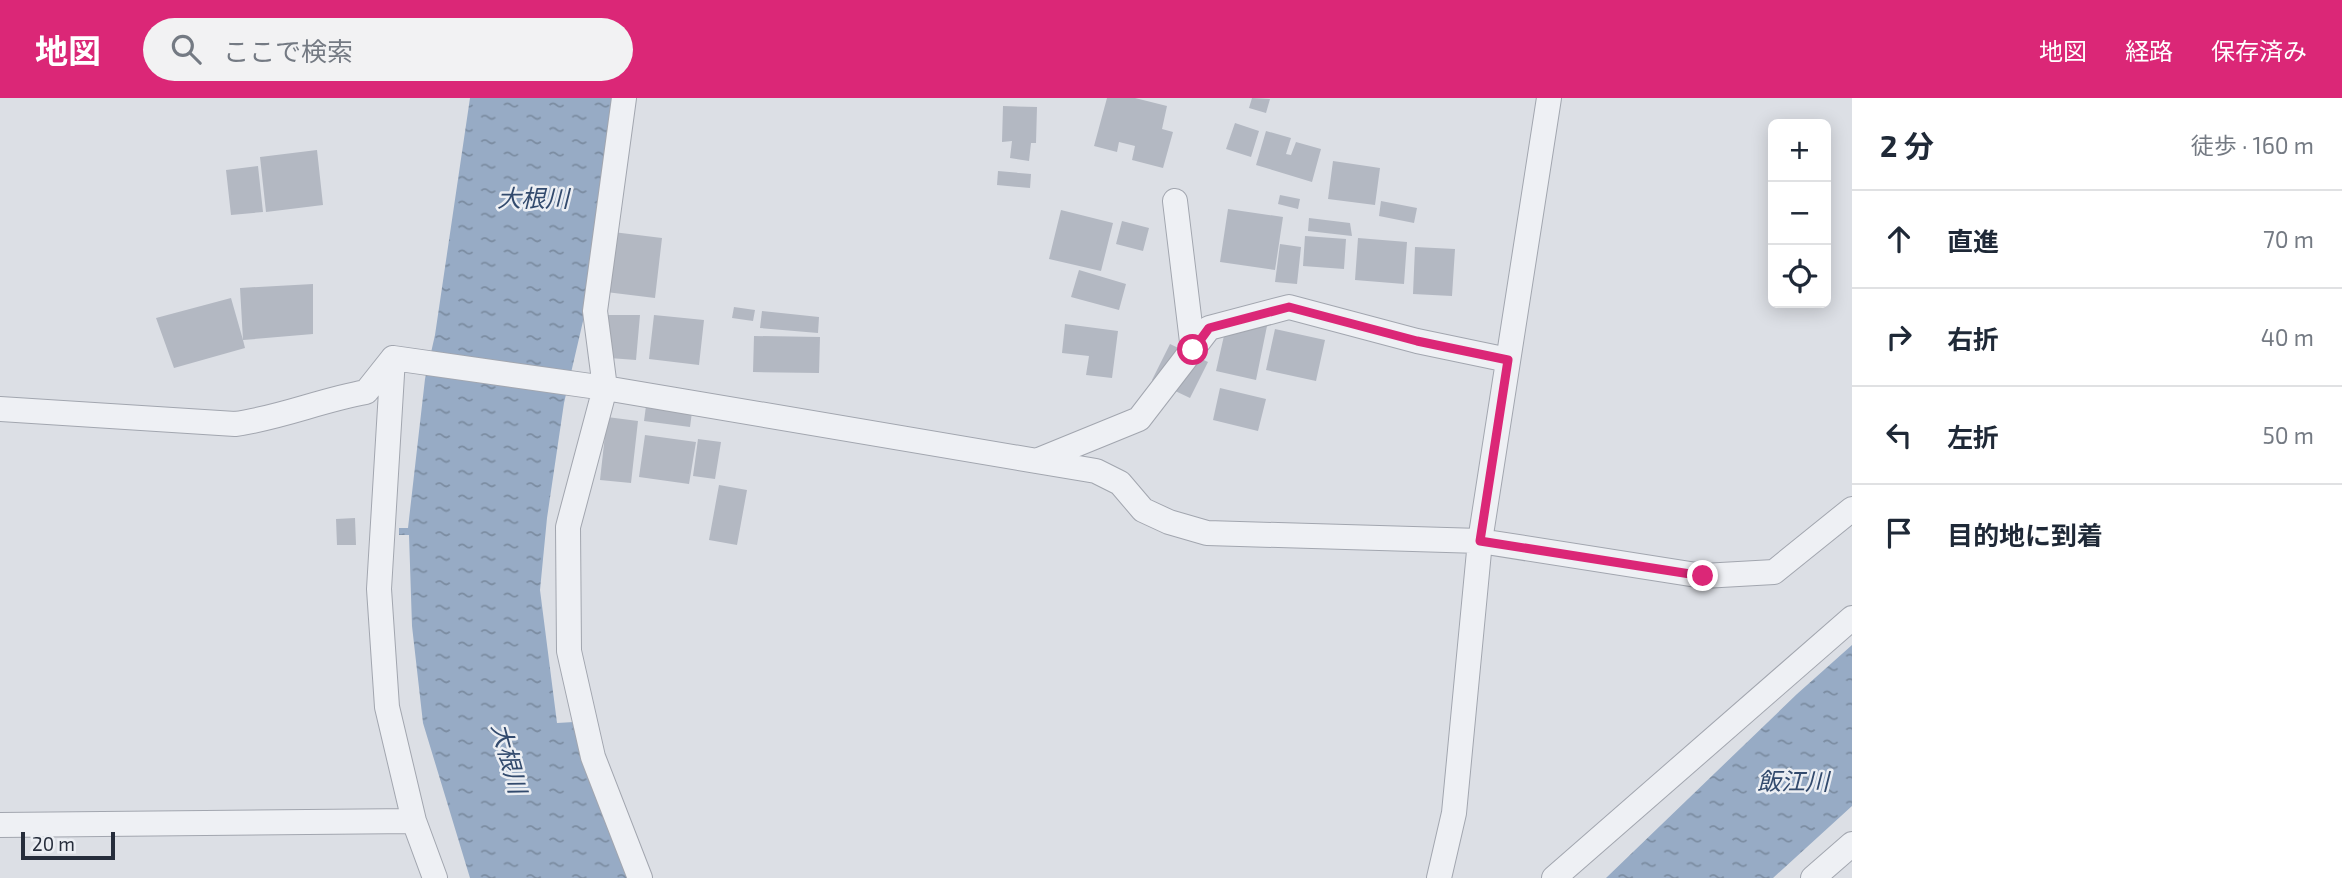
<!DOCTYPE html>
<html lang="ja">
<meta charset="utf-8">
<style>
:root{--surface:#fff;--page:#f2f2f3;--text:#1f2937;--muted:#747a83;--line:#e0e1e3;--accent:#db2777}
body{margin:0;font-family:"Exo 2","Noto Sans JP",sans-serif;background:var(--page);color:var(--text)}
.controls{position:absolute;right:21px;top:21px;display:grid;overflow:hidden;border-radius:10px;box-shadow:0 4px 18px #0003}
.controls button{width:63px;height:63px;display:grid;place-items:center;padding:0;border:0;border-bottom:2px solid var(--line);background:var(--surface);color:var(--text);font:35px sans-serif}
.scale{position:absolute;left:21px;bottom:18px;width:94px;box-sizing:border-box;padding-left:7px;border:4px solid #262d3b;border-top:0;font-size:19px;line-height:24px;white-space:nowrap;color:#262d3b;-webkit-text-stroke:5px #ebeef3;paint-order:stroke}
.stop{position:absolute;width:21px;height:21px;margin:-16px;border:5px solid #db2777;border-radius:50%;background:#fff}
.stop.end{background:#db2777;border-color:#fff;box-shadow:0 2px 7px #0008}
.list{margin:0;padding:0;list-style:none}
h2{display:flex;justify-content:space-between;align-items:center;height:91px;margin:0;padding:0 28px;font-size:30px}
h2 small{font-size:23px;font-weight:400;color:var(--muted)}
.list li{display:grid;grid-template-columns:46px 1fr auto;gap:21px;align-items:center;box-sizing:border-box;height:98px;padding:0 28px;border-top:2px solid var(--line)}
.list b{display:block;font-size:26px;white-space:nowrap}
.list em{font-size:23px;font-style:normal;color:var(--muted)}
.icon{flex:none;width:38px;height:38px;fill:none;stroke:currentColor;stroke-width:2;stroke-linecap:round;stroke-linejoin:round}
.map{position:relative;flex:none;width:1852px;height:780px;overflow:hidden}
header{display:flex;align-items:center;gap:42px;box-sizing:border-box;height:98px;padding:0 35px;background:var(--accent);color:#fff}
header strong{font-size:33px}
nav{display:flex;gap:38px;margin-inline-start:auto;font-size:24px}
.search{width:490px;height:63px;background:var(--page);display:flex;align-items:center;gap:18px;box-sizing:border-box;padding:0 24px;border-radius:38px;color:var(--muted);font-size:26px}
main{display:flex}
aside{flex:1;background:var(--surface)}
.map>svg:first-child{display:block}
</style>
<header>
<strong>地図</strong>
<div class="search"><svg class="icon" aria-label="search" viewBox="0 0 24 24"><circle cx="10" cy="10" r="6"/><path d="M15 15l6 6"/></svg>ここで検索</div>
<nav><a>地図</a><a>経路</a><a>保存済み</a></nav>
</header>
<main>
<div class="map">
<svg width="1852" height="780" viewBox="0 0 1852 780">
<defs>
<pattern id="water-ripples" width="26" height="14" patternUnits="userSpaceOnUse" patternTransform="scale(1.75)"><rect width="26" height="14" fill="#97abc5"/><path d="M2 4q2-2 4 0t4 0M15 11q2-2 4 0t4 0" fill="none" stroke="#7b8ca1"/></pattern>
</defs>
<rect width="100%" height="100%" fill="#dcdfe5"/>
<path fill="url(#water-ripples)" d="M470,0h153l-16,120 -43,185 -17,115 -7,72 17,133 17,-1 53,156h-157l-47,-155 -11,-97 -3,-91h-10v-7h9l17,-149 10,-44z
M1852,547v161l-79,72h-167l191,-184z"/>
<path fill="#b3b8c2" d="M1107,0h28l32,8 -5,23 11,3 -10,36 -31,-8 3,-14 -16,-4 -2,10 -23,-6z
M1252,0l18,1 -4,14 -17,-5z
M1003,8l34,1 -1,36h-5l-2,18 -19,-3 2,-17 -10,1z
M1235,25l24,8 -8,26 -25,-8z
M1266,33l25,7 -5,16 5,1 5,-13 25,7 -9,33 -56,-17z
M317,52l6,55 -57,7 -6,-55z
M1333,63l47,7 -5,37 -47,-6z
M258,68l5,46 -32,3 -5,-45z
M998,73l33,3 -1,14 -33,-3z
M1280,97l20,4 -2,10 -20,-5z
M1381,103l36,7 -3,15 -35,-7z
M1228,111l55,8 -8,53 -55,-8z
M1061,112l52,13 -12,48 -52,-12z
M1309,120l41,5 2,13 -44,-5z
M1122,123l27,7 -6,23 -27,-7z
M613,134l49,6 -7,60 -49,-6z
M1305,138l41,3 -2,30 -41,-3z
M1358,140l49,4 -3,42 -49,-4z
M1280,146l21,3 -4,37 -22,-2z
M1415,149l40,2 -3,47 -39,-2z
M1079,172l47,14 -7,26 -48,-13z
M313,186v50l-70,6 2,8 -71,20 -18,-50 75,-20 12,42 -3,-52z
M734,209l21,3 -2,11 -21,-3z
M762,213l57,6 -1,16 -58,-5z
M601,217h39l-4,45 -40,-3z
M654,217l50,5 -5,45 -50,-6z
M1228,220l39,8 -11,54 -40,-9z
M1065,226l53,7 -6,47 -26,-3 3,-19 -27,-3z
M1275,231l50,11 -9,41 -50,-11z
M754,238l66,1 -1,36 -66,-1z
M1170,246l38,18 -18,36 -38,-18z
M1220,290l46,11 -8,32 -45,-11z
M646,308l46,6 -2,15 -46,-6z
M607,319l31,4 -7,62 -31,-3z
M645,337l51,7 -7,42 -50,-7z
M698,341l23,3 -6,37 -22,-3z
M719,387l28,5 -10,55 -28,-5z
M355,420l1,27h-19l-1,-26z"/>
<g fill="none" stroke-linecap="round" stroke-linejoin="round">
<defs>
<path id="street" d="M624,0l-29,213 10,77 -37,139 1,124 24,106 47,121
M1175,103l18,149
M393,260l212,30 491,83 24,12 23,27 26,12 38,11 273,8 223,35 71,-4 78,-63
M393,260l-14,231 8,118 27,114 21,57
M0,311l235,15c45,-6 86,-24 131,-32l27,-34
M1036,363l103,-42 70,-91 80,-21 128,34 91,19
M0,727l414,-4
M1439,780l15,-65 26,-272 69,-443
M1554,780l298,-260
M1813,780l39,-34"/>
</defs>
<use href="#street" stroke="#a2a6af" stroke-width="26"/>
<use href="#street" stroke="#eef0f4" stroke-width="24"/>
</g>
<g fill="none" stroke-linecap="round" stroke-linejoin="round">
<path stroke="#db2777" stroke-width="9" d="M1193,252l16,-22 80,-21 128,34 91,19 -28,181 223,35"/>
</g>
<g text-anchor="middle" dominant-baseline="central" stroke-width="5" stroke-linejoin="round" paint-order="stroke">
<g font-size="24" font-style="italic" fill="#324a6d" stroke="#ebeef3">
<text x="533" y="99">大根川</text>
<text transform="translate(510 660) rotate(75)">大根川</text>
<text x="1793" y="682">飯江川</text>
</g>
</g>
</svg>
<div class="controls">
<button>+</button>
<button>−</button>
<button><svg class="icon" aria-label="locate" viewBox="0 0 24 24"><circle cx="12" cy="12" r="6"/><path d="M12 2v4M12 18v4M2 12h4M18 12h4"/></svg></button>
</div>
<div class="scale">20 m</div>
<div class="stop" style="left:1193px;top:252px"></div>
<div class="stop end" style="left:1703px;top:478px"></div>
</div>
<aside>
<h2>2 分<small>徒歩 · 160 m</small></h2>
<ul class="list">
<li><svg class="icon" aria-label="ahead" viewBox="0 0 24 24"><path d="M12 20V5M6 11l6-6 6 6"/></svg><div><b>直進</b></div><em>70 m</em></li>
<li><svg class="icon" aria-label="right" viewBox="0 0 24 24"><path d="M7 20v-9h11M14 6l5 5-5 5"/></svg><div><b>右折</b></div><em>40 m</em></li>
<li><svg class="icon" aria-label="left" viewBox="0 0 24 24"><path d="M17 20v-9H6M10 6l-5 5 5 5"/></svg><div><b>左折</b></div><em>50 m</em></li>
<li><svg class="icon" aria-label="arrive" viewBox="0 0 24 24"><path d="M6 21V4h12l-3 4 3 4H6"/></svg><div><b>目的地に到着</b></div></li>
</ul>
</aside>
</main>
